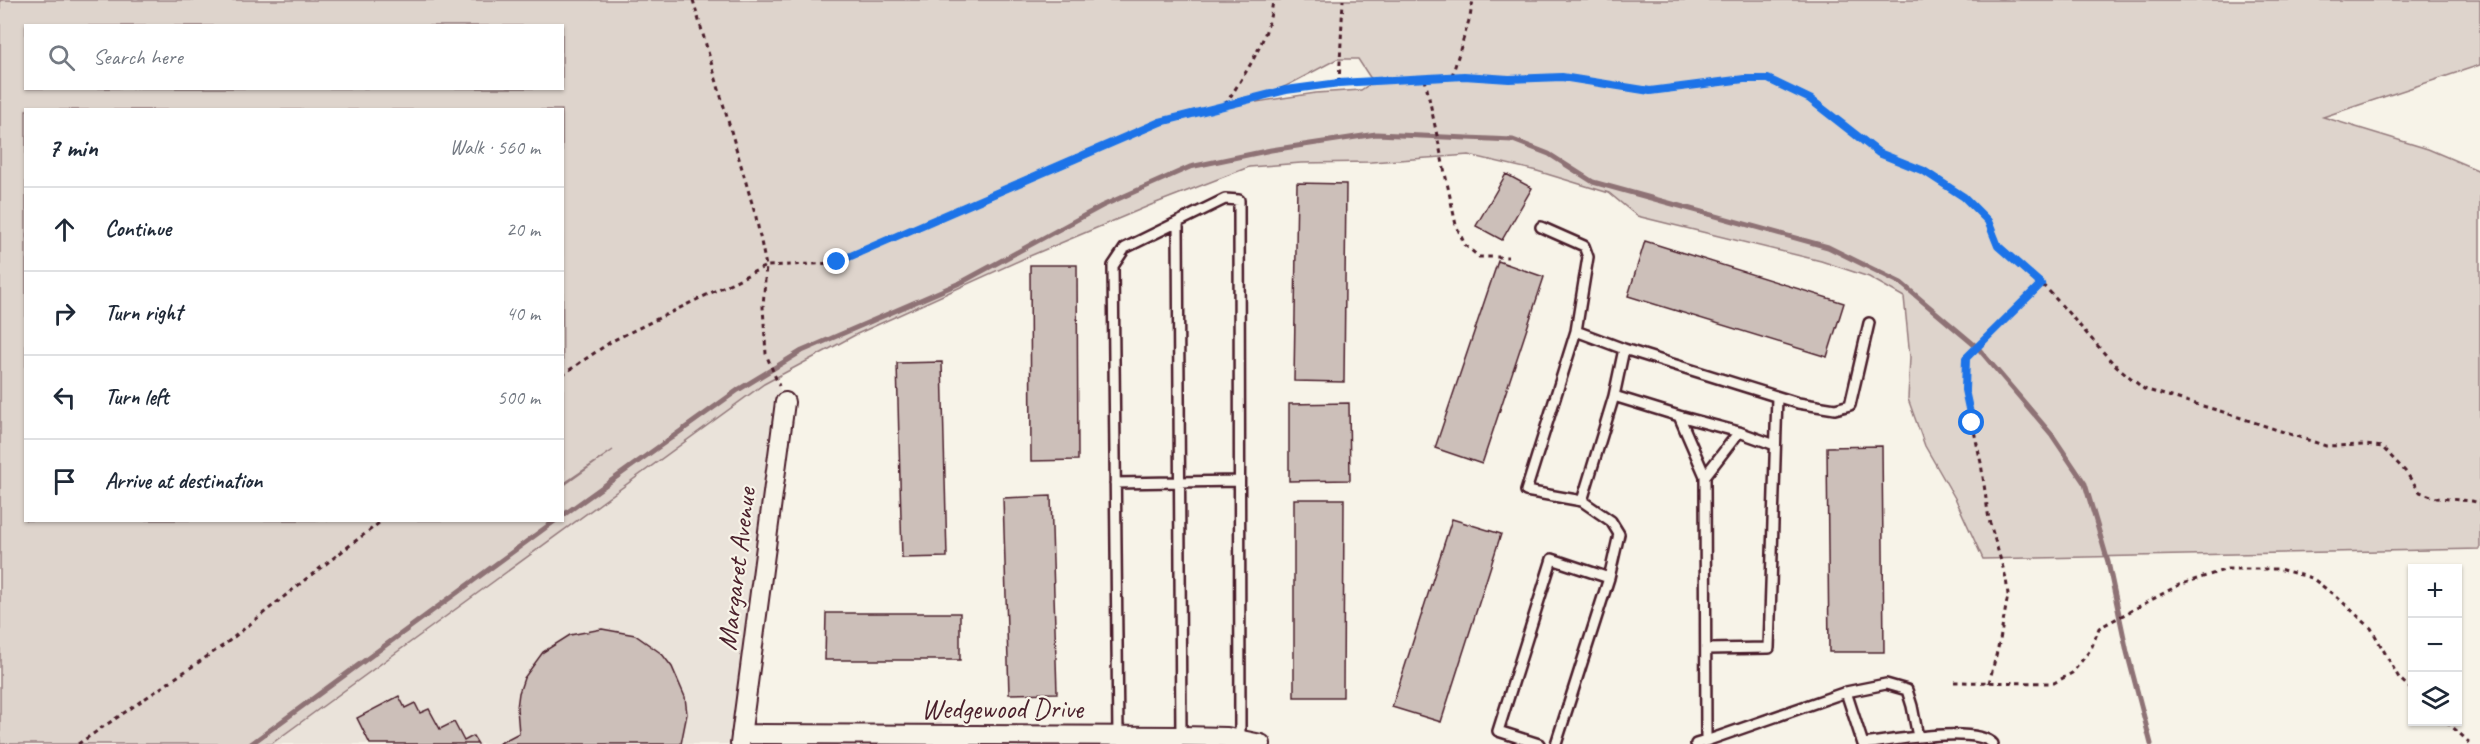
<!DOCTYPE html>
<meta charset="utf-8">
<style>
:root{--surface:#fff;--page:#f2f2f3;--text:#1f2937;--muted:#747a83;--line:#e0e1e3}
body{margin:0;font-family:Caveat,sans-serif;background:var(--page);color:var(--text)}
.controls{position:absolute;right:18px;bottom:18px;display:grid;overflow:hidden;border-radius:0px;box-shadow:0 2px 4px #0004}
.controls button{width:54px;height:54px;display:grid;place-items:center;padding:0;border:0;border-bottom:2px solid var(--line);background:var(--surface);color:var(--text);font:30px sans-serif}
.stop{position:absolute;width:18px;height:18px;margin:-14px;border:4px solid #1a73e8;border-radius:50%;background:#fff}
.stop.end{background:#1a73e8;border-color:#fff;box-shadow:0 2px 6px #0008}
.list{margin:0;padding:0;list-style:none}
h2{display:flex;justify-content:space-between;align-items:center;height:78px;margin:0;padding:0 24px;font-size:26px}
h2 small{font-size:20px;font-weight:400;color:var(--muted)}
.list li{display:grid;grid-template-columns:39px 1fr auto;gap:18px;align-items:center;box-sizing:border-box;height:84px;padding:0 24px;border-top:2px solid var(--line)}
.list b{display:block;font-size:22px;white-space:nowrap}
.list em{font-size:20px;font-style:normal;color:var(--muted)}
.icon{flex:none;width:33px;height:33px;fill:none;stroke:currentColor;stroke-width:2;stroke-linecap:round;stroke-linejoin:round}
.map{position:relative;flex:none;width:2480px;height:744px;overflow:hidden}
.search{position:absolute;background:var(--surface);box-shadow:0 2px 4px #0004;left:24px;top:24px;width:540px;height:66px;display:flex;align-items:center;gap:15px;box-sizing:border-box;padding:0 21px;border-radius:0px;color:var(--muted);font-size:22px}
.panel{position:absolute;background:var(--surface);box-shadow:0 2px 4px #0004;left:24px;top:108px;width:540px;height:414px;border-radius:0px}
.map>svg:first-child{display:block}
</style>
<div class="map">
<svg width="2480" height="744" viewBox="0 0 2480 744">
<rect width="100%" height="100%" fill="#f7f3e8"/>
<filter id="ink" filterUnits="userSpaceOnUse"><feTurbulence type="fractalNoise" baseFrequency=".0167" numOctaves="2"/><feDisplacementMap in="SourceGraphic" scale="12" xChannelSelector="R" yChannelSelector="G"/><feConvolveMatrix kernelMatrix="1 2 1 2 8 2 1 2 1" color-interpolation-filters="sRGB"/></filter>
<g filter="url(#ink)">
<path fill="#eae3da" d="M772,369l13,33 -45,342h-489z"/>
<path fill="#ded4cc" stroke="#947a7c" stroke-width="1.5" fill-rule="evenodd" d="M0,0h2480v65l-157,52 105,32 52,22v378l-497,10 -27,-59 -31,-54 -17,-47 2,-42 -6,-60 -35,-20 -48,-16 -184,-45 -28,-23 -72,-22 -68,-16 -98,7 -70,1 -52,4 -98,38 -126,53 -168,76 -93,50 -493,360h-271zM26,26h536v62h-536zM1337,59h21l15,23 -12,8 -45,3 -60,9zM26,110h536l1,374 50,-34 -50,36 -1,34h-536z"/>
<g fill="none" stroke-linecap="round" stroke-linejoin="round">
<path stroke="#8e7275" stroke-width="5" d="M562,516l176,-126 64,-39 160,-69 140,-76 88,-39 81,-17 105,-16 137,6 36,14 44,28 235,65 73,36 77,65 74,87 33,49 23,78 19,90 24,92
M251,744l305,-224"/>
</g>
<path fill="#ccbfb9" stroke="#4a1f2b" stroke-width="1.5" d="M1506,174l26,14 -30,52 -26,-14z
M1297,183l49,1 -2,198 -50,-1z
M1645,241l199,62 -17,54 -199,-61z
M1498,261l46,16 -62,187 -47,-16z
M1030,265h47l1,195 -47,1z
M942,362l5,195 -45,1 -5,-195z
M1349,403l1,77 -61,1v-77z
M1882,446l2,206h-55l-2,-205z
M1051,496l6,197 -48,1 -6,-196z
M1294,499h50l-1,198h-49z
M1452,519l49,15 -60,188 -49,-15z
M826,613h134v47h-135z
M602,629l33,6 27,19 10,13 13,30 2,17 -6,30h-183l21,-11 -2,-25 2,-15 5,-15 19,-26 27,-17z
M399,696l6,12 10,-5 5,10 9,-4 11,20 14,-7 10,19 9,-5 5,8h-108l-13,-26z"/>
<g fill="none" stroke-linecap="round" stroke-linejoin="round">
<defs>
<path id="lane" d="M1178,222l3,517
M1541,227l43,19 4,11 -12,74
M1624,349l174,54 37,6 15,-4 19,-82
M1679,416l60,16 36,13
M1705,476l34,-44
M1115,483l124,-2
M1582,501l-56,-10 50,-160 48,18 -10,47
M1707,649l62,-1 8,-251
M1846,692l40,-8 21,6 5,16 6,31
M1118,735l-5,-469 12,-18 100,-49 14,1 1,543
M1706,741l140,-49 17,52c26,-3 113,-19 130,0
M1539,744l-41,-13 54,-172 57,19
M1556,744l53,-166 10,-44 -8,-13 -29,-20 32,-105 65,20 26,60 1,265 -10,3"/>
<path id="street" d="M741,734l440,2 46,1 34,7
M740,744l45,-342"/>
</defs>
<use href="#lane" stroke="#4a1f2b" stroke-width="14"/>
<use href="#street" stroke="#4a1f2b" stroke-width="22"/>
<path stroke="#4a1f2b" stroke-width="3" stroke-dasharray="4.5 4.5" stroke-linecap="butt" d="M693,0l63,217 10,49 -3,41 3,47 13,32
M1452,76l18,-59 3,-17
M1425,79l31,146 9,20 14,12h29
M1339,83l4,-83
M1225,105c21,-33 44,-65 48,-105
M562,375l50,-34 154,-75 70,-3 324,-141 74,-19 52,-13 53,-7 125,-7 45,3 53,-2 88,14 94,-12h24l42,20 69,54 46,18 39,26 24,24 10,25 50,44 65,73 31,26 76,22 106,35 39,-1 17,2 23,24 15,21 17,6 35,3 8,2
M1954,682l100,1 18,-10 19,-24 8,-21 80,-43 48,-16h52l33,9 26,20 33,30 28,50 13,12
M1989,683l11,-43 8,-45 -2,-17 -17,-58 -8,-57 -16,-74 1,-31 75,-74
M2447,722l24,22
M78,744l146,-99 82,-66 77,-59"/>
<use href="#lane" stroke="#f7f3e8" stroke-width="9"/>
<use href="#street" stroke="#f7f3e8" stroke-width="18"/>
</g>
</g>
<g fill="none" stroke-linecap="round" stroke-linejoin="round" filter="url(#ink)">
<path stroke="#1a73e8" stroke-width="8" d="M837,262l323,-140 126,-32 53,-7 125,-7 45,3 53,-2 88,14 94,-12h24l42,20 69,54 45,18 40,26 24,24 10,25 43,38 -75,74 -1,32 7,33"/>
</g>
<g text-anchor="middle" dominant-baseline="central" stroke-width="4.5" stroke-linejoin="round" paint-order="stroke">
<g font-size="28" fill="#4a1f2b" stroke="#f7f3e8">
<text transform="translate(736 569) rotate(-83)">Margaret Avenue</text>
<text x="1002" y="708">Wedgewood Drive</text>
</g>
</g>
</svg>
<div class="controls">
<button>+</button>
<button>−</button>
<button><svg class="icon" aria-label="layers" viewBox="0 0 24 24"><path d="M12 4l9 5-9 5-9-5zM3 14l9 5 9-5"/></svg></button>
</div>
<div class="stop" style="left:1972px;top:423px"></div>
<div class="stop end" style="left:837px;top:262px"></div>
<div class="search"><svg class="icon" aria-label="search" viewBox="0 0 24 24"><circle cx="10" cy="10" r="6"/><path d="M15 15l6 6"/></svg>Search here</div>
<section class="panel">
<h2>7 min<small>Walk · 560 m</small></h2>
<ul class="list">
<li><svg class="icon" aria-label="ahead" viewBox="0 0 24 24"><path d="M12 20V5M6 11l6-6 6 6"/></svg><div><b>Continue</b></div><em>20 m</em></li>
<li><svg class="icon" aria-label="right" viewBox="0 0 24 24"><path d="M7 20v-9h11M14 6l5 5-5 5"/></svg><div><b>Turn right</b></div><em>40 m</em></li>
<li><svg class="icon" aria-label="left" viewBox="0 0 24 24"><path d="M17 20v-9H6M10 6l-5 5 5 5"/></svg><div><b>Turn left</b></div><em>500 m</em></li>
<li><svg class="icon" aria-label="arrive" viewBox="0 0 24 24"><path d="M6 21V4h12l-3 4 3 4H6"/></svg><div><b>Arrive at destination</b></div></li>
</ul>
</section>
</div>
